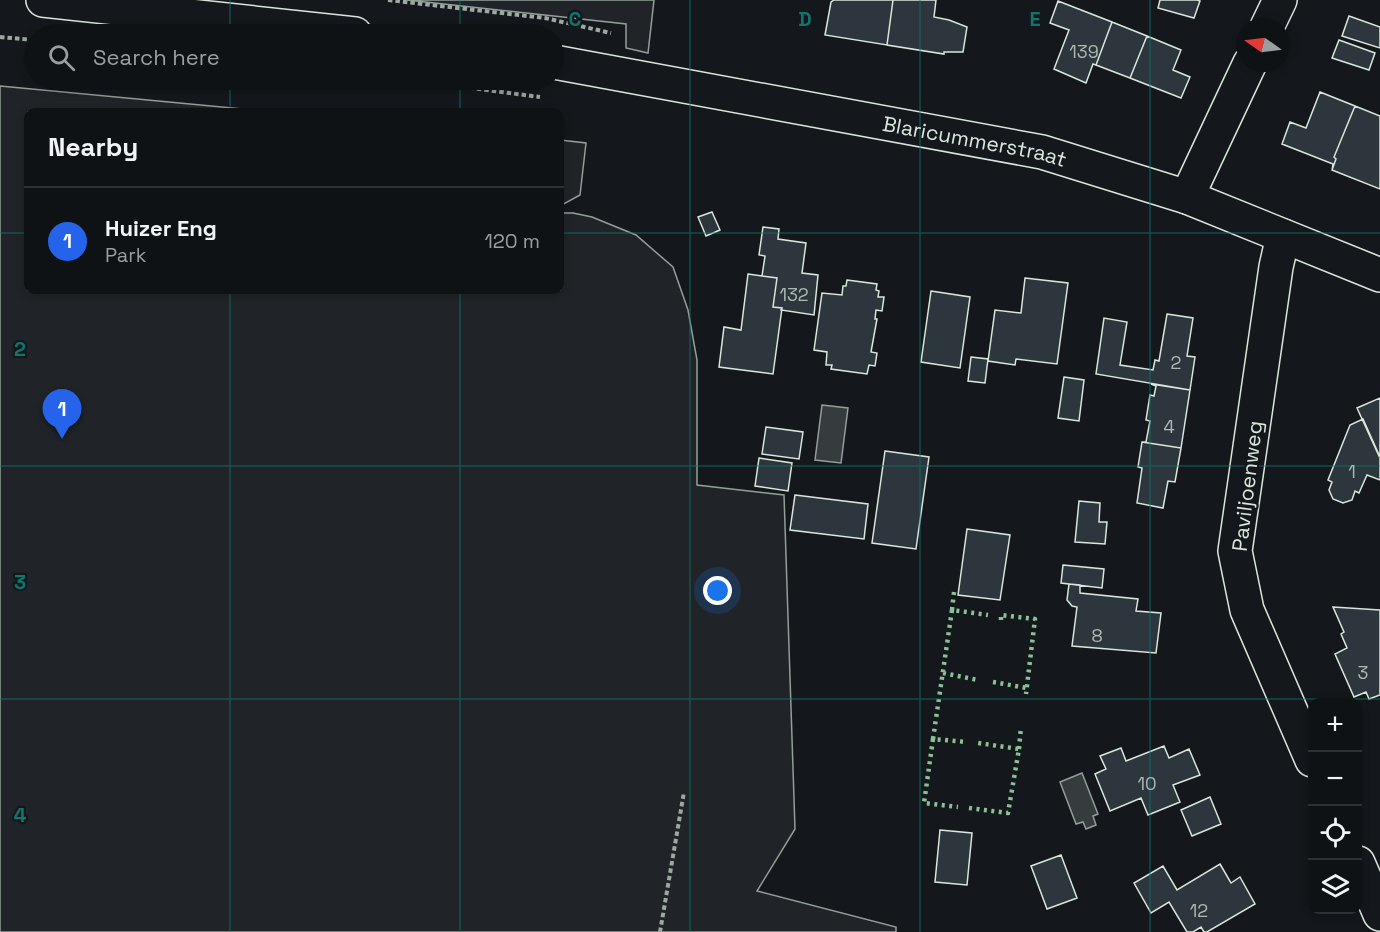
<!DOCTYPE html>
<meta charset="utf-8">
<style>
:root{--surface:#0f1215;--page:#181b1e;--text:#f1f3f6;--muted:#9b9ea0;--line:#2f3234;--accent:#2563eb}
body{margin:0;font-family:"Space Grotesk",sans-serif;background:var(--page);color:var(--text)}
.controls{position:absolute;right:18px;bottom:18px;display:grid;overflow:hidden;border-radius:12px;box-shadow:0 3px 9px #0003}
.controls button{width:54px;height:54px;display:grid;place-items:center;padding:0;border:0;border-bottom:2px solid var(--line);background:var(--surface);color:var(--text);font:30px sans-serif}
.compass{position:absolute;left:1236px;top:18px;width:54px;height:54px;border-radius:50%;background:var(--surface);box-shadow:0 3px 9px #0003;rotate:284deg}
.you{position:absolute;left:718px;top:591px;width:21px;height:21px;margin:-15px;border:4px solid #fff;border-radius:50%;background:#1a73e8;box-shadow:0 0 0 9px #1a73e833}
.badge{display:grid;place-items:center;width:39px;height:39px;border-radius:50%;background:var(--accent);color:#fff;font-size:20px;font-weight:700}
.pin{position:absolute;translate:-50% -50px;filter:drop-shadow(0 2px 3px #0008)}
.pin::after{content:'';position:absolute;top:32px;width:21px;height:18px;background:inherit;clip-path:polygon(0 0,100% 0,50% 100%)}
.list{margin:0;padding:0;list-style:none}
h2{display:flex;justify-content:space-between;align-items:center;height:78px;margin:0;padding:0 24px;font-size:26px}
h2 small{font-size:20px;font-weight:400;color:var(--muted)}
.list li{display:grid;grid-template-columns:39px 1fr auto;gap:18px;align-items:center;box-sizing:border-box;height:108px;padding:0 24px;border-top:2px solid var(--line)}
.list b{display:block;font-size:22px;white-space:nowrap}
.list p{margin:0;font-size:20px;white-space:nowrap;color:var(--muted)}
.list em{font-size:20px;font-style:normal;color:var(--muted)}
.icon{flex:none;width:33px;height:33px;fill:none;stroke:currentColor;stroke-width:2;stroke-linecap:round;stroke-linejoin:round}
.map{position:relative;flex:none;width:1380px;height:932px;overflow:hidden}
.search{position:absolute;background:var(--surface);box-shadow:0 3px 9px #0003;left:24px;top:24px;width:540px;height:66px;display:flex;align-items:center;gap:15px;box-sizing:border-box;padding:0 21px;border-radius:33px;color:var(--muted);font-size:22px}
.panel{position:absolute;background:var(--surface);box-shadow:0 3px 9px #0003;left:24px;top:108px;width:540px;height:186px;border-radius:12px}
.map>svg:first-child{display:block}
</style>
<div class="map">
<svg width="1380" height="932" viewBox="0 0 1380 932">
<rect width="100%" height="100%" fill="#14181c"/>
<path fill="#202428" stroke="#939e99" stroke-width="1.5" d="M407,0h247l-6,53 -22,-5v-24z
M0,86l274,26h-246v178h532v-77h13l19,4 44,18 37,32 15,43 9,50v125l87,10 11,334 -38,62 139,36v5h-896z
M560,140l26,3 -6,52 -20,11z"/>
<path fill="#363b3e" stroke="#939e99" stroke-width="1.5" d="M822,405l26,3 -7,55 -26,-3z
M1082,773l16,41 -5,2 3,9 -10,4 -3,-7 -7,2 -16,-42z"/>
<path fill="#2c363c" stroke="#d8e6dc" stroke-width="1.5" d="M834,0h59l-6,45 -62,-10 6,-33z
M893,0h43l-2,17 15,3 18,7 -4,25h-19v2l-57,-9z
M1160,0h37l3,1 -6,17 -36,-10z
M1058,1l54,21 -16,43 -3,-1 -7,19 -32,-14 15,-39 -19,-7z
M1349,16l31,11v21l-38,-12z
M1112,22l35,14 -17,42 -34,-13z
M1147,36l34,14 -8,20 17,7 -9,21 -51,-20z
M1339,40l36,13 -6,17 -37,-12z
M1320,92l35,14 -21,51 2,2 -4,11 1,-6 -51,-20 8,-22 16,6z
M1355,106l25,10v73l-48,-19 4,-11 -2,-2z
M712,212l8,18 -14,6 -8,-19z
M763,227l16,2 -1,10 28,4 -4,30 16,2 -4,40 -33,-5 1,-2 -9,-1 4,-29 -15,-2 3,-20 -6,-1z
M748,274l29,4 -4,29 9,1 -9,66 -54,-7 5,-40 17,3z
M1025,278l43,5 -11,81 -41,-5 -1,6 -27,-4 7,-51 26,3z
M847,280l30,4 -1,6 3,1 -1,6h6l-2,14 -6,-1 -1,9h2l-6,33 6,1 -2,13 -6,-1 -2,9 -36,-5 1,-4h-6l1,-13 -13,-2 8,-57 20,2 1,-9h3z
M931,291l39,6 -10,71 -39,-6z
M1167,314l26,4 -6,38 8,1 -5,33 -94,-16 8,-56 23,4 -7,43 33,5 2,-10 4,1z
M971,357l17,2 -3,24 -17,-2z
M1064,377l20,3 -5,41 -21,-3z
M1151,384l39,6 -9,58 -39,-6h4l4,-21 -4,-1 4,-25 4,1 2,-10z
M1380,398v57l-1,1 -22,-48z
M1363,419l17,38v23l-13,-5 -8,18 -4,-2 -3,9 -9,3 -10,-4 -4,-9 3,-8 -4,-2 22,-55z
M766,427l37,5 -4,27 -37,-5z
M1142,442l39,6 -6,34 -7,-1 -5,27 -26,-5 5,-35 -4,-1z
M885,451l44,6 -13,92 -44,-6z
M759,458l33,5 -4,28 -33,-5z
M795,495l73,9 -4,35 -74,-9z
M1079,501l21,2 -1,19h8l-2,22 -30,-2z
M967,529l43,6 -10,65 -42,-5z
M1063,565l41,4 -2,19 -41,-5z
M1069,584l11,1v8l58,6 -2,12 25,2 -5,40 -84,-7 5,-39 -5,-1 -5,-6z
M1333,607l47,3v85l-11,4 -3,-7 -12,5 -19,-43 12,-6 -6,-14 3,-2z
M1164,746l5,12 20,-9 11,26 -27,10 7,17 -32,13 -7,-17 -31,13 -15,-37 11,-5 -6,-13 21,-8 5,13z
M1210,797l11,27 -29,12 -11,-26z
M940,830l32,3 -5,52 -32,-3z
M1061,855l16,43 -30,11 -16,-43z
M1220,864l11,19 9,-6 15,27 -48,28h-3l-3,-5 -8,5h-6l-18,-30 -18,11 -17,-30 29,-17 14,24z"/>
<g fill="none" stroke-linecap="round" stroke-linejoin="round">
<defs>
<path id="minor" d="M1267,27l13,-27
M1187,197l63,-134
M1283,236l-7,31 -41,284 12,59 65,150
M1358,863l22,51"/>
<g id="secondary">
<path d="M43,0l312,34"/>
<path id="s1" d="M554,62l488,90 145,45 193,78"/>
</g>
</defs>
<use href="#minor" stroke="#d8e6dc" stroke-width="36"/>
<use href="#secondary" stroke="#d8e6dc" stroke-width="36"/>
<path stroke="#9da8a2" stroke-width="4" stroke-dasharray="4.5 3" stroke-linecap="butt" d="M388,0l157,18 66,15
M0,37l34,3
M410,80l130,17
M660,932l24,-140"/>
<use href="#minor" stroke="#14181c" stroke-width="33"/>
<use href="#secondary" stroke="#14181c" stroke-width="33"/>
<path stroke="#8ac095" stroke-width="4.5" stroke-dasharray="3 4.5" stroke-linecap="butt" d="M954,592l-2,18 36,5
M952,610l-19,129 34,3
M1001,620v-5l34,4 -9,75
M943,673l35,7
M993,682l34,6
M933,739l-9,64 34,4
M1019,749l2,-22
M969,808l39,5 11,-64 -41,-6"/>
</g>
<path fill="none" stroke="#0f766e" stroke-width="1.5" stroke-opacity="0.55" d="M230,0v34M460,0v34M690,0v932M920,0v932M1150,0v932M230,80v32M460,80v32M0,233h28M560,233h820M230,290v642M460,290v642M0,466h1380M0,699h1380"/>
<g text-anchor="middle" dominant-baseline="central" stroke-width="4.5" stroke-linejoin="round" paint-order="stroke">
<g font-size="18" fill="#adbab4">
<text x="1084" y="51">139</text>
<text x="794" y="294">132</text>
<text x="1176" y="362">2</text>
<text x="1169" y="426">4</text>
<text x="1352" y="471">1</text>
<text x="1097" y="635">8</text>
<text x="1363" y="672">3</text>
<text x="1147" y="783">10</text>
<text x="1199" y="910">12</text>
</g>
<g font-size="21" fill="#d8e6dc" stroke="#14181c">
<text stroke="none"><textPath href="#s1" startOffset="428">Blaricummerstraat</textPath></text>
<text transform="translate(1247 486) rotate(-83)">Paviljoenweg</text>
</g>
</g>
<g font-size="20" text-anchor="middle" font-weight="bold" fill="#0f766e" stroke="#14181c" stroke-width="4.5" stroke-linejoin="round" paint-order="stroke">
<text x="575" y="26">C</text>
<text x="805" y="26">D</text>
<text x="1035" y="26">E</text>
<text x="20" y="356">2</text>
<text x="20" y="589">3</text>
<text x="20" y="822">4</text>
</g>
</svg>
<div class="controls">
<button>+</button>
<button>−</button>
<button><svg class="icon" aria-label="locate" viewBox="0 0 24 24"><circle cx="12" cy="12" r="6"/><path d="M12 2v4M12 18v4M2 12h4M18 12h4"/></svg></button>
<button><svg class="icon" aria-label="layers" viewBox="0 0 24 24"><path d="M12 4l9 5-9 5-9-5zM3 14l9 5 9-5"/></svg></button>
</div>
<svg class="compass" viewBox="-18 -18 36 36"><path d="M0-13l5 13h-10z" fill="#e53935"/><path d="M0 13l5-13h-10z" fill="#9b9ea0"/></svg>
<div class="you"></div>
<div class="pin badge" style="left:62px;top:439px">1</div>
<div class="search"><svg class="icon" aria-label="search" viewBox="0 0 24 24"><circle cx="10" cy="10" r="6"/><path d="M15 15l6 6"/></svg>Search here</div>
<section class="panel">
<h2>Nearby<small></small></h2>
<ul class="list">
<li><span class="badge">1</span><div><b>Huizer Eng</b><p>Park</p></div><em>120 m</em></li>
</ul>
</section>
</div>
